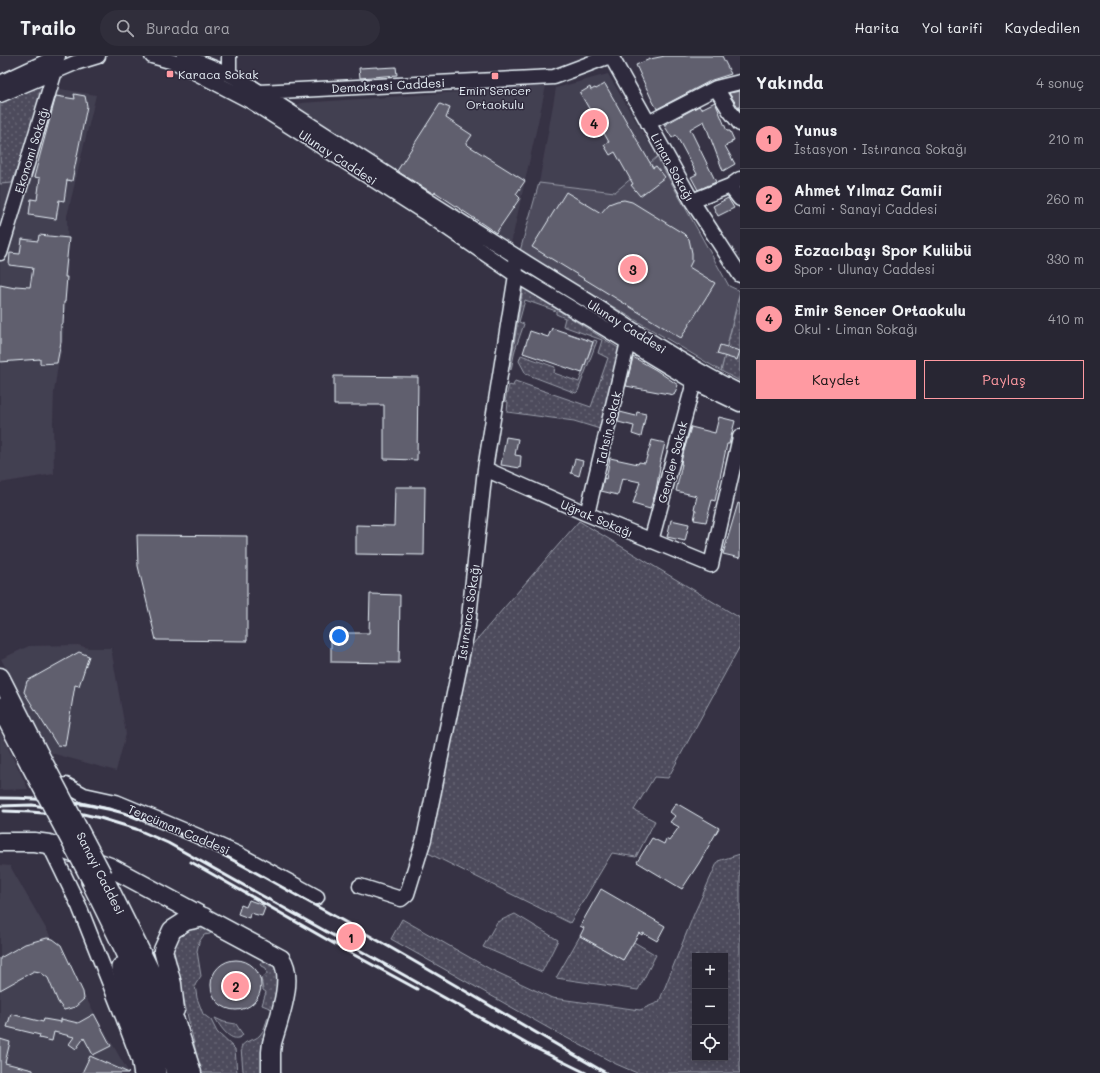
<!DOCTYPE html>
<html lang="tr">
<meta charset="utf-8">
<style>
:root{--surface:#282633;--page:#302e3b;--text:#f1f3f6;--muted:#a5a5ac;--line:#44434e;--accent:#ff9aa2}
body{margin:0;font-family:Mali,sans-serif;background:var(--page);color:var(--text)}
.controls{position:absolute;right:12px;bottom:12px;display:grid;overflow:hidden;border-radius:0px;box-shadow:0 2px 10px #0003}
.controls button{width:36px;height:36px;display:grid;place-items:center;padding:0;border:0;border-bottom:1px solid var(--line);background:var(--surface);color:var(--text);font:20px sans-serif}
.you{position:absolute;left:339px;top:580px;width:14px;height:14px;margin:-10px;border:3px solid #fff;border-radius:50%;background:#1a73e8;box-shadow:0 0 0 6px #1a73e833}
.badge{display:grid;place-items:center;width:26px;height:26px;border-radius:50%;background:var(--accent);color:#111;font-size:13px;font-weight:700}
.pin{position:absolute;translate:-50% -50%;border:2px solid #fff;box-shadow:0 1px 4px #0006}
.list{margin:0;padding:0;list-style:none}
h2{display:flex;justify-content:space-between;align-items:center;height:52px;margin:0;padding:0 16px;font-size:17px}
h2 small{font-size:13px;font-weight:400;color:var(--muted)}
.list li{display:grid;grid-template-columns:26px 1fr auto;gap:12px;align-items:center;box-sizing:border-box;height:60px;padding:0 16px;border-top:1px solid var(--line)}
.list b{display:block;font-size:15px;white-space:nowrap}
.list p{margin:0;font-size:13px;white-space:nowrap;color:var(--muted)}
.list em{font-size:13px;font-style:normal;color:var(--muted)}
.actions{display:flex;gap:8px;padding:12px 16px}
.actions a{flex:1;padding:9px 0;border:1px solid var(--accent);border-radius:0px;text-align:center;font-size:14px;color:var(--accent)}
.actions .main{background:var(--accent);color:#111}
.icon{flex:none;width:22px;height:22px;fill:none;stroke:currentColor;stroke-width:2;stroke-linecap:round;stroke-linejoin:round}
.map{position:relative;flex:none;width:740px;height:1017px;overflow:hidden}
header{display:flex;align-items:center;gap:24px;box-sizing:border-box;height:56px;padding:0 20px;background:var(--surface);border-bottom:1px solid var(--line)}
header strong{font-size:19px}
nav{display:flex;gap:22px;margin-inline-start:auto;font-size:14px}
.search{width:280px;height:36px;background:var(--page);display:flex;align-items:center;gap:10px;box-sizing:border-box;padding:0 14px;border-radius:22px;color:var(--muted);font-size:15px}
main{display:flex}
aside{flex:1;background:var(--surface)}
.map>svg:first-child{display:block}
</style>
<header>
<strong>Trailo</strong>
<div class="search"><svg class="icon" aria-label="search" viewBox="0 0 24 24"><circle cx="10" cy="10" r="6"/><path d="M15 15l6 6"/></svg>Burada ara</div>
<nav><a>Harita</a><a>Yol tarifi</a><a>Kaydedilen</a></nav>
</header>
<main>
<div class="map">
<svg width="740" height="1017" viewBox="0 0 740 1017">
<defs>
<pattern id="grass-dots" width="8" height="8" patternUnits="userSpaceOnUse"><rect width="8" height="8" fill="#4d4b5c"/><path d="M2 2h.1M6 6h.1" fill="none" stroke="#676574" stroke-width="1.8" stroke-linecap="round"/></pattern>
</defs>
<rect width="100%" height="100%" fill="#363244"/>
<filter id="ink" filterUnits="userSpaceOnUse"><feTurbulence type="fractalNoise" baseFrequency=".025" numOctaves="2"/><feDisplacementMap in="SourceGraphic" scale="8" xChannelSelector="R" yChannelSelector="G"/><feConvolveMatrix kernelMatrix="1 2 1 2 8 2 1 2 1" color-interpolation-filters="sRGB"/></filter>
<g filter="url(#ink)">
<path fill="#433f51" d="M608,18l49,83 -42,35 -76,-9 17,-95z
M546,30l-35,158 -218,-137 8,-4z
M55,32l41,7 -29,121 1,59 -6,75 -4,15 -4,27 -1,30 1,52 -54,9v-299l24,-2z
M78,589l10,3h23l15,86 -10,37 -65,-18 -50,-94 28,-13z
M0,676l21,42 7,15 -28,1z
M0,809l10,1 119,207h-129z"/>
<path fill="url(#grass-dots)" stroke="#9a9eaa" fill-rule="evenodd" d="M46,26l-34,101 -12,1v-82l6,-3z
M523,232l97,61 -20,80 -26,-8 -67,-9 1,-10 -3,-1 4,-16 4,1 2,-5 76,26 17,-49 -10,-5 4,-13 -39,-14 2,-8 -9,-4v-3l-31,-11 -6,22 5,2 -9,26 -4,20 -1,-1z
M740,238v87l-19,-10z
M594,284l3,1 -19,50 -2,2 -50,-19 -7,-13 2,-6 34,12 -1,6 25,9z
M579,465l161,97v28l-72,132 -14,-1 -20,33 21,11 -19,36 -24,-4 -42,70 -142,-70 44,-208z
M740,798v219h-103l-21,-9 -66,-35 -159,-90 11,-20 88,50 62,29 88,12 19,-8 35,-88 24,-53zM695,900h30v102h-30z
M515,858l43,26 -16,32 -59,-25 14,-25z
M193,867l21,6 -4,5 -6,1 -5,7 -2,9 4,25 -6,9 2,13 6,16 8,6 6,12 18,17 2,24h-36l-30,-128 8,-13z
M580,880l43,24 11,-18 22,13 -18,35 -82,-12z
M264,901l15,12v14l-7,26 -10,-4 4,-13 -3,-2 -2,-12 6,-4 -1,-6 -6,-3z
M268,961h3l-8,56h-18l-2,-2 -2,-23c3,-9 13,-6 19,-13 4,-4 6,-12 8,-18z
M215,962l9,4 12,2 7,11c-11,11 -23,-9 -28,-17z"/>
<path fill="#4d4b5c" stroke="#9a9eaa" d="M657,101l72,129 11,5 -19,80 -136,-81 -4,1 -61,-40 19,-68 76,9z"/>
<path fill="#605e6e" stroke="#e8f1f8" d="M665,0h57l9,18 -19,6 -55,29 -6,-11 -15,-33 14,-6z
M377,11v1l19,-1 1,8 -37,3 -1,-10z
M605,28l48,84 3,-2 9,11 -25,19 -9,-11 2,-1 -18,-32 -5,3 -6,-10 5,-3 -11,-19 -3,1 -6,-11 2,-1 -11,-19 10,-6 1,3 4,-2 1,1z
M740,35v19l-11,-17z
M74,38l11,2 2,10 -15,75 -5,-1 -3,21 -5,-1 -3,19 -27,-4 2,-16 6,1 3,-22 -6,-1 22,-81 19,3z
M715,46l12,29h3l4,9 -3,1 1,2 -7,3 10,18 -12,7 -19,-50 -14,8 26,53 -18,8 -7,-13 6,-3 -21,-39 -4,3 -8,-13 35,-19 2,3z
M440,48l10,4 -4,10 26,17 -6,9 59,37 -9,13 4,4 -24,35 -61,-41 -1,2 -37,-23z
M566,136l35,21 8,-9 8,-3 7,-1 8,2 52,32 5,5 3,14v8l-3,6 26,16 -34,55 -149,-91z
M728,142l6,10 -16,8 -5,-10z
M39,179l30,3 -4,39h2l-2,25h-1l-1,22h-2v18l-4,21 -17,1v-5l-40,3v-77l15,3v-2l15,1 3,-19 -24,-3 1,-12 10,1 2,-15 16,2z
M552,272l41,14 -11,31 -59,-20 7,-22 18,6z
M720,289l20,6 -3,9 -20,-6z
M633,301l23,13 22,15 -4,10 -48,-9z
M334,320l84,1 -1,83 -33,-1v-54h-50z
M620,356l16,4 1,-4 9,2 -5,23 -9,-3 2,-8 -16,-4z
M719,361l16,4 -6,23h-2l-12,57 -3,-1 -6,22 -12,-2 2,-10 -2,-1 3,-13 -21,-5 6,-27h-1l1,-7 9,-30 24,6z
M506,381l12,2 -3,16 6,1 -1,12 -19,-3z
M652,384l13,3 -6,24h1l-4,24 -6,18 -17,-5 7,-22 -18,-4 -4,17 -17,-4 3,-13 2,1 4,-21 28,6 1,-2 6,1z
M575,403l8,2 -4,15 -8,-3z
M395,431h30l-1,68 -68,-1v-29l38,1z
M738,447l2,1v54l-17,-4z
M671,464l18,4 -4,17 -18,-4z
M137,479l110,1v105l-91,-1 -18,-74z
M370,538l30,1 -1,68 -68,-1v-29h38z
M79,596l10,4 -10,30 -4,-1 -10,61 -8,-1 -33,-53 3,-11z
M676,747l43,25 -20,35 -17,26 -45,-27 15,-24 12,6 2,-5 3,2 10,-14 -9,-5 5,-6 -5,-4z
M601,833l64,37 -8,15 -14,-8 -1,2 -3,-2 -16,27 -43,-24 4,-8 -4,-2z
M249,844l14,5v2l2,1 -3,8 -12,-3 -1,5 -11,-4 3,-9 5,2z
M47,882l6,1 8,6 22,47 1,7 -9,8 -11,3 -6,-8 -10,-24 -8,-6 -6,-1 -34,19v-32l25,-14z
M211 929a25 25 0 1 1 50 0a25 25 0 1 1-50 0Z
M11,958l32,8 1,-3 17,3v-3l17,4 16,-9 17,32 -18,9 -9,-17 -8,11 -7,-5 5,-7 -20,-5 -2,9 -13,-3 1,-3 -33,-8z
M0,983l10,3 -5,21 28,7v3h-33z
M90,1000l39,17h-47z"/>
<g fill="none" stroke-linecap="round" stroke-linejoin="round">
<defs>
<path id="minor" d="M152,0l25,7 75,39 172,110 92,63 178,107 46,22
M184,0l45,18 15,8c113,73 226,147 341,217 51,32 100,67 155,93
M229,0v18
M611,0l81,145 48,74
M0,27l58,-27
M716,32l14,23 10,13
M259,36l295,-15 56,-21
M0,39l75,-32 23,-7
M648,67l68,-35 24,-6
M730,130l10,13
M692,145l38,-15 10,-7
M0,197l55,-182
M485,413l102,45 124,51 29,-128
M587,458l41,-172
M651,485l43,-159
M48,733l18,-4 18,10 32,7 77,32 45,20 79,43
M49,788l30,62 44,111 16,43 2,13
M360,830l41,13 6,-5 17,-55 44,-213 17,-157 31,-194 -1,-18"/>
<path id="major" d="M0,621l40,79
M0,651l30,57
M0,786h34l15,2 61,23 171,92c14,19 -3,62 -9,84l-1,9v21
M103,820l73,147 16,50
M175,954l-3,-26 -9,-34 9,-20 14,-9 18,-4"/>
<path id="highway" d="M92,825l73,148 12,44
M122,912l29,85 4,20"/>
</defs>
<use href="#minor" stroke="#e8f1f8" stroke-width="17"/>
<use href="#major" stroke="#e8f1f8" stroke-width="21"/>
<use href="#highway" stroke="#e8f1f8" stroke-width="24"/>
<use href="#minor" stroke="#2f2a3d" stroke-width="14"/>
<use href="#major" stroke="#2f2a3d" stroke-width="18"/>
<use href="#highway" stroke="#2f2a3d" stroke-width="21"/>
<path stroke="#e8f1f8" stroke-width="3" d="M0,742c47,0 95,5 140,20 61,21 119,57 176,88 98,53 193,112 290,167
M0,750l32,-1 34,5 34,8 36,11 32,14 359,201 59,29
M4,755l27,1 23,2
M191,806l156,89 70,38"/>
<defs>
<path id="major-bridge" d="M40,700l63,120
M30,708l62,117"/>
</defs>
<use href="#major-bridge" stroke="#e8f1f8" stroke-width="21" stroke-linecap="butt"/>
<use href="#major-bridge" stroke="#2f2a3d" stroke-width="18"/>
</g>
</g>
<g fill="#ff9aa2" stroke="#2f2a3d" stroke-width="1.5">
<rect x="166" y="14" width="8" height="8" rx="2"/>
<rect x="491" y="16" width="8" height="8" rx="2"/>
</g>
<g text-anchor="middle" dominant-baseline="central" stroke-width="3" stroke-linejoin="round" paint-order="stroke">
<g font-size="12" fill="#e8f1f8" stroke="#2f2a3d" text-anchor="start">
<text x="178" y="18">Karaca Sokak</text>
<text x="495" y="34" text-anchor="middle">Emin Sencer<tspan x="495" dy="14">Ortaokulu</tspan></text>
</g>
<g font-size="12" fill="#e8f1f8" stroke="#2f2a3d">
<text transform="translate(388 29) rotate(-3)">Demokrasi Caddesi</text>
<text transform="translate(31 94) rotate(-73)">Ekonomi Sokağı</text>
<text transform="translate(338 101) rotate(33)">Ulunay Caddesi</text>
<text transform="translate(673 111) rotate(61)">Liman Sokağı</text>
<text transform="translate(627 270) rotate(32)">Ulunay Caddesi</text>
<text transform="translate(608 372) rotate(-77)">Tahsin Sokak</text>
<text transform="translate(672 406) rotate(-75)">Gençler Sokak</text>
<text transform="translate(597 462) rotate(23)">Uğrak Sokağı</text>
<text transform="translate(468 556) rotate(-82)">Istıranca Sokağı</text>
<text transform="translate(179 773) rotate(23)">Tercüman Caddesi</text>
<text transform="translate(101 817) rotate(63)">Sanayi Caddesi</text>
</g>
</g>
</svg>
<div class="controls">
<button>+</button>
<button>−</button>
<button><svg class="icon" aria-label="locate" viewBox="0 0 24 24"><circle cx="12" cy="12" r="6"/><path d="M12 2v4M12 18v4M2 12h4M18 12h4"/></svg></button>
</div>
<div class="you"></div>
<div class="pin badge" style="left:351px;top:881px">1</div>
<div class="pin badge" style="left:236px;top:930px">2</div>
<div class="pin badge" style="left:633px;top:213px">3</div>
<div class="pin badge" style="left:594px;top:67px">4</div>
</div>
<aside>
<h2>Yakında<small>4 sonuç</small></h2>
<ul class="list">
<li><span class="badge">1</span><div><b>Yunus</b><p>İstasyon · Istıranca Sokağı</p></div><em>210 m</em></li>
<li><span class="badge">2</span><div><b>Ahmet Yılmaz Camii</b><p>Cami · Sanayi Caddesi</p></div><em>260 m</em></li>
<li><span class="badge">3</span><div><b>Eczacıbaşı Spor Kulübü</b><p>Spor · Ulunay Caddesi</p></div><em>330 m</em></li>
<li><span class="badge">4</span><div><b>Emir Sencer Ortaokulu</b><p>Okul · Liman Sokağı</p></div><em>410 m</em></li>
</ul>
<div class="actions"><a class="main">Kaydet</a><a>Paylaş</a></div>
</aside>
</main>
